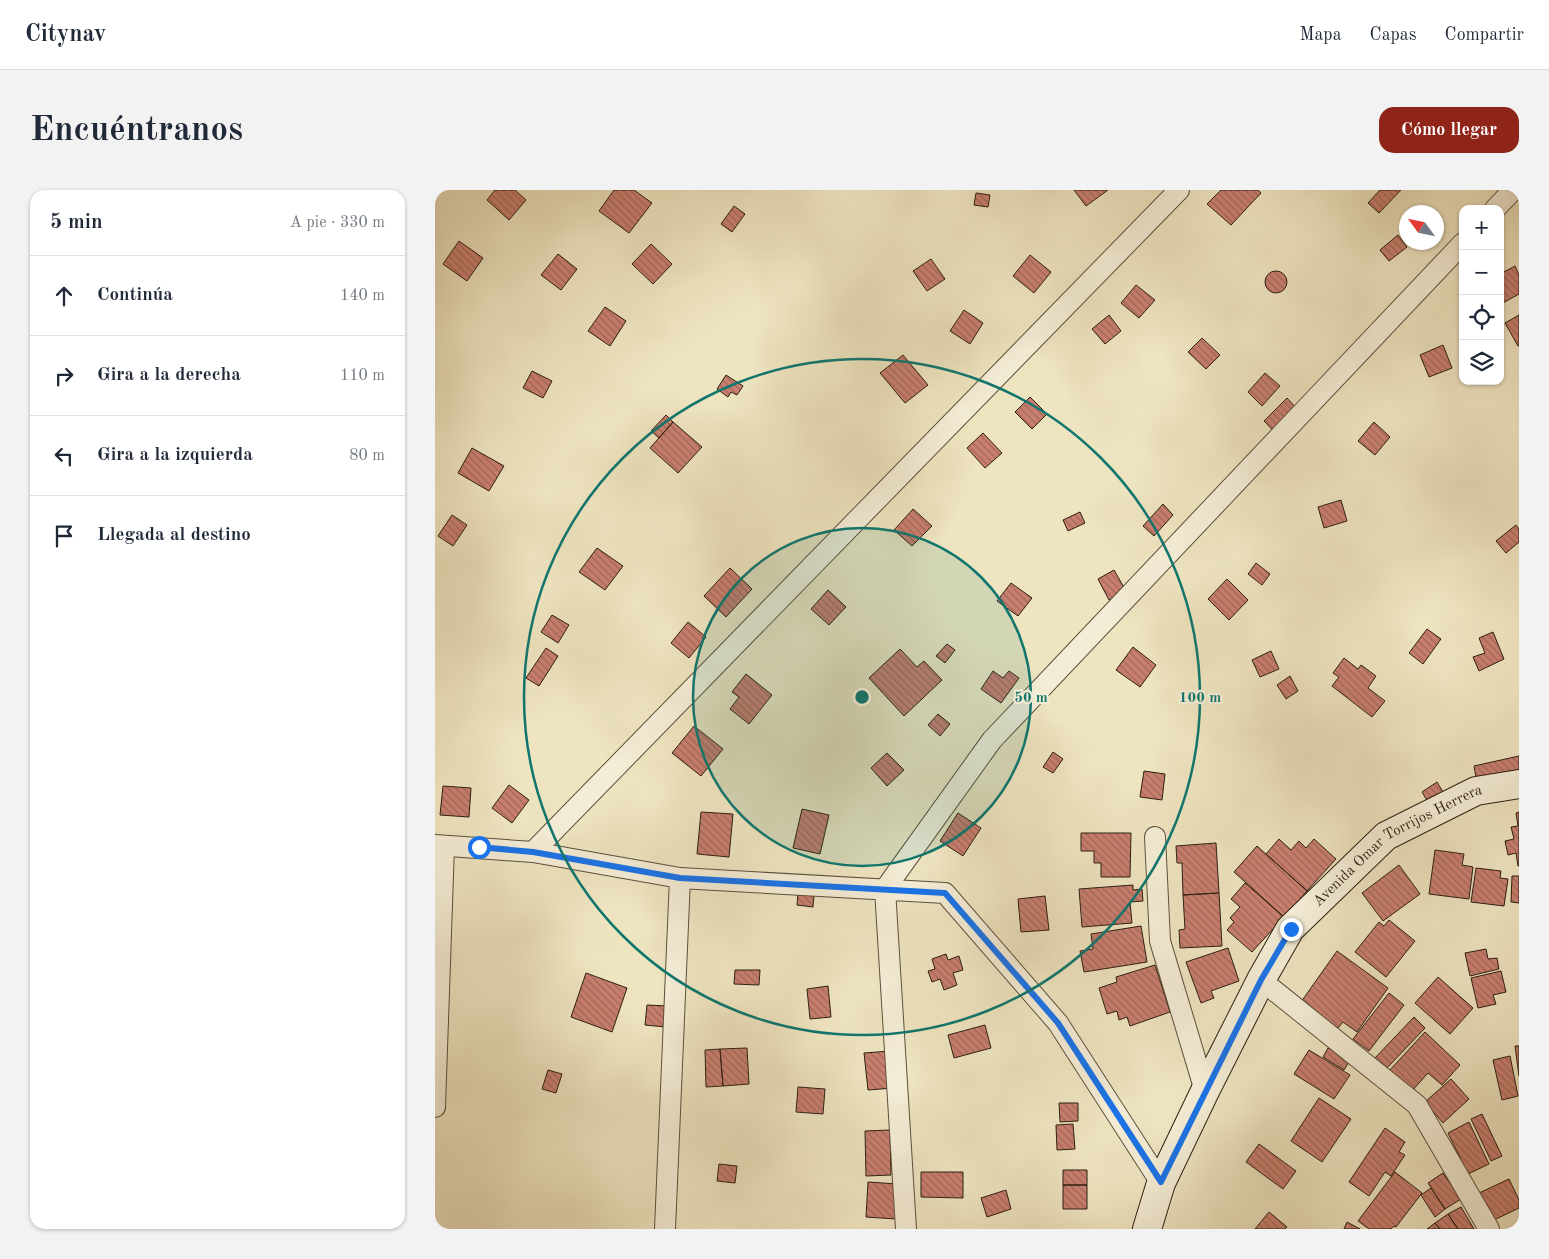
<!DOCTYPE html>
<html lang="es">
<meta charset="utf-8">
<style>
:root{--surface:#fff;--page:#f2f2f3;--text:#1f2937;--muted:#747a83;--line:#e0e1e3;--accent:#8f2418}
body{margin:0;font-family:"Old Standard TT",serif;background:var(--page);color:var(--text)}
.controls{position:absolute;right:15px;top:15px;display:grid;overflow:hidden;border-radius:10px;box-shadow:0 1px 4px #0004}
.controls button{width:45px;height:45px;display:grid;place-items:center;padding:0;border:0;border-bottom:1px solid var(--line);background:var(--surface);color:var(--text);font:25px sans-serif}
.compass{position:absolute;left:964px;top:15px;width:45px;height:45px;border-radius:50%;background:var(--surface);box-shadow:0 1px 4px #0004;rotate:303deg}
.stop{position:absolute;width:15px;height:15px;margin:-11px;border:4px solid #1a73e8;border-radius:50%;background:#fff}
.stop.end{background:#1a73e8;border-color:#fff;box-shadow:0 1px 5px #0008}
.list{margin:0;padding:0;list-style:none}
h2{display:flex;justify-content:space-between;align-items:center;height:65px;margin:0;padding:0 20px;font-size:21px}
h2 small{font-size:16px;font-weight:400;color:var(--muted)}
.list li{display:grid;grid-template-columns:32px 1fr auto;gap:15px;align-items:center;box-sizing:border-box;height:80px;padding:0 20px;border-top:1px solid var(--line)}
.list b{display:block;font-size:19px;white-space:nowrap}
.list em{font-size:16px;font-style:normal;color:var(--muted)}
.icon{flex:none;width:28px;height:28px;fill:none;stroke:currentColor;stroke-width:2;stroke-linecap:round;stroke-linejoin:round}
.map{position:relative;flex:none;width:1084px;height:1039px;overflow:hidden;border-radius:15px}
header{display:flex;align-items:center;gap:30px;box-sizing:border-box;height:70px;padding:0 25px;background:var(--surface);border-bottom:1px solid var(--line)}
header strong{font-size:24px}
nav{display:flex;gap:28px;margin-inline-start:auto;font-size:18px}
.intro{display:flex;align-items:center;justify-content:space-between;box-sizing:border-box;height:120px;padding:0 30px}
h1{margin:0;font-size:35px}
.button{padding:12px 22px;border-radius:15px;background:var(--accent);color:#fff;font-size:18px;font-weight:700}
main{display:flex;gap:30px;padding:0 30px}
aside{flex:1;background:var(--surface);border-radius:15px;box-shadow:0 1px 4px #0004}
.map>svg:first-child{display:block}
</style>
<header>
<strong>Citynav</strong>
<nav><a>Mapa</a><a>Capas</a><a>Compartir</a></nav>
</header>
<div class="intro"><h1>Encuéntranos</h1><a class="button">Cómo llegar</a></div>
<main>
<aside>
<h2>5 min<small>A pie · 330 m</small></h2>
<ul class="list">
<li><svg class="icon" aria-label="ahead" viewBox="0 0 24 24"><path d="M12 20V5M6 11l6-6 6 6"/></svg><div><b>Continúa</b></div><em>140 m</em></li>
<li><svg class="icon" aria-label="right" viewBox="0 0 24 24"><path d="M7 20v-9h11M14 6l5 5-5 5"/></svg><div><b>Gira a la derecha</b></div><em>110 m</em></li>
<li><svg class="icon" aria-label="left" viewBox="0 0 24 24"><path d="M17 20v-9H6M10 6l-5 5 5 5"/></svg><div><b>Gira a la izquierda</b></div><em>80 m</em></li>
<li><svg class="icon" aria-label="arrive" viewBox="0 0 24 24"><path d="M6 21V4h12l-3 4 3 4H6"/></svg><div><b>Llegada al destino</b></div></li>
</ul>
</aside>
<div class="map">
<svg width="1084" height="1039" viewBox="0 0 1084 1039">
<defs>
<pattern id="building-back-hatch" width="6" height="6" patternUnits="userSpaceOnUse" patternTransform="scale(1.25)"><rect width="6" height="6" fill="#c97f6f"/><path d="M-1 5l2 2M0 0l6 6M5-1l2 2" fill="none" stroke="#a3675a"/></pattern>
</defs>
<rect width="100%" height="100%" fill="#eee4c0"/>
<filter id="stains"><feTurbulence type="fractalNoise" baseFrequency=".004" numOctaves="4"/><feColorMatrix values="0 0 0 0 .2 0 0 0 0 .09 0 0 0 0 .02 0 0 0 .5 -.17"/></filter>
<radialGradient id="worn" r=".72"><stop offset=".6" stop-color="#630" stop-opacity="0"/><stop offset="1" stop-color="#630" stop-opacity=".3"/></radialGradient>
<path fill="url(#building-back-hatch)" stroke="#2b1e11" d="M60,0h20l11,10 -17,20 -22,-20z
M179,0h20l18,13 -23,30 -30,-22z
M639,0h34l-22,16z
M786,0h37l3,3 -30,32 -24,-21z
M945,0h21l-22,23 -11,-10z
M541,3l14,2 -2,12 -14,-2z
M299,16l11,8 -13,18 -11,-8z
M963,45l9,12 -18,14 -9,-11z
M24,51l24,17 -16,23 -24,-17z
M216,54l21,20 -19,20 -21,-20z
M123,64l19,15 -16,21 -20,-15z
M595,65l21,17 -17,21 -21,-17z
M496,69l14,20 -18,12 -14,-20z
M1080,76l4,9v19l-18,10 -1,-30z
M830 92a11 11 0 1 1 22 0a11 11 0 1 1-22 0Z
M701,95l19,15 -16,18 -18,-15z
M170,117l21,14 -16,25 -22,-15z
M529,120l19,13 -13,21 -20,-13z
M674,125l12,16 -16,13 -13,-15z
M1084,125v31h-1l-13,-23z
M767,148l18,17 -14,14 -18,-17z
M1008,155l9,23 -23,9 -9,-22z
M468,165l25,30 -23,18 -25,-30z
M97,181l20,10 -9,17 -20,-10z
M830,183l15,13 -18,20 -14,-14z
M291,185l17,11 -6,9 -6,-3 -3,5 -11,-8z
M595,207l17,17 -15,15 -17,-17z
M852,208l18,20 -23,22 -18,-19z
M231,225l7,7 -14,16 -8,-7z
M238,232l29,25 -24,26 -28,-25z
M939,232l16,15 -15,18 -17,-14z
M548,243l19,20 -17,15 -18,-20z
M37,258l32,18 -15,25 -31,-18z
M906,310l6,21 -23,7 -6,-21z
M728,314l10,11 -19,21 -11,-10z
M478,319l19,17 -20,20 -18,-16z
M645,322l5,11 -17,8 -5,-11z
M17,325l15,10 -14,21 -15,-10z
M1081,335l3,4v13l-13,11 -10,-12z
M162,358l26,18 -18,24 -26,-18z
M821,373l14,11 -8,11 -14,-11z
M295,378l22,21 -26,28 -22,-21z
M679,380l12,21 -17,9 -11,-21z
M792,389l21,21 -19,20 -21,-21z
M576,393l21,15 -14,18 -21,-15z
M393,400l18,17 -17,18 -18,-16z
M117,425l17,10 -11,18 -17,-11z
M253,432l18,15 -17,21 -18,-15z
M992,439l14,10 -18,25 -14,-11z
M1058,442l11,27 -25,12 -6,-14 12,-4 -6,-15z
M512,454l8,6 -10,13 -9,-7z
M698,457l23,18 -16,22 -24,-17z
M111,458l12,8 -19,30 -13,-8z
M465,459l17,18 7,-6 18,19 -38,36 -35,-38z
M836,461l8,18 -19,8 -8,-17z
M909,468l14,11 3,-4 15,11 -8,12 17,13 -13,16 -40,-31 7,-9 -6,-4z
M558,481l10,7 6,-7 10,7 -18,25 -20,-14z
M311,484l26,21 -23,29 -19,-15 9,-12 -7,-5z
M855,486l8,15 -12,8 -9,-14z
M503,524l12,10 -10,12 -12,-11z
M259,536l29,23 -22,27 -29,-23z
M618,562l10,7 -10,14 -10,-6z
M452,563l17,17 -17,16 -16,-18z
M1084,566v17l-42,10 -3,-17z
M709,581l21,3 -3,26 -22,-3z
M1002,592l9,15 -15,10 -9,-15z
M74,595l20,15 -17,23 -20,-15z
M8,596l28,2 -2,29 -29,-2z
M367,619l27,6 -9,39 -27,-6z
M266,622l32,2 -4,43 -32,-3z
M1084,622v54h-1l-2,-13 -8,2 -3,-14 9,-2 -3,-12 7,-1 -2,-13z
M523,623l23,15 -18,28 -23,-15z
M646,643h50l-1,44h-29v-14h-7v-12h-13z
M844,649l12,11 8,-9 7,7 8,-9 22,20 -29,32 -41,-37z
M781,653l3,50 -36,2 -1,-32h-5l-1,-17z
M822,656l50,45 -23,26 -50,-45z
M1000,660l29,4 -2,11 11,2 -4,32 -40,-5z
M964,675l21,29 -37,27 -21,-28z
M1041,678l25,3 -1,7 8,1 -4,27 -33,-4z
M1077,686h7v27l-8,-1z
M810,693l39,34 -32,35 -25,-22 7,-8 -4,-4 10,-11 -9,-8z
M698,695v5l9,-1 1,12 -13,1 2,21 -50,4 -3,-38z
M363,703l16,2 -1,12 -16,-2z
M784,703l3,53 -42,2 -1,-18 6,-1 -2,-34z
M610,706l4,34 -28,2 -3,-33z
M954,730l26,21 -29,36 -31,-25 24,-30 5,4z
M706,736l6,36 -63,10 -4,-21 13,-2 -2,-15z
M793,758l11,33 -28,10 3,7 -13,5 -15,-41z
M1051,759l2,10 9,-1 2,11 -29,7 -5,-23z
M902,761l51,37 -31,44 -14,-10 -5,6 -37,-26z
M511,764l2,6 11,-4 4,14 -10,3 4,12 -13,5 -4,-11 -8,3 -4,-11 7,-2 -3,-10z
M720,775l15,47 -40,14 -3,-9 -8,3 -2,-9 -10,3 -8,-26 18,-6 -1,-5z
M300,780h25l-1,15 -25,-1z
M1066,781l5,21 -13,3 3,9 -18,4 -7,-30z
M151,783l41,15 -15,44 -41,-15z
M1003,787l35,31 -23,26 -35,-31z
M393,796l3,31 -21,2 -3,-30z
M954,803l15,12 -35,46 -16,-12z
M212,815l21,1 -2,21 -21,-2z
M979,827l11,11 -38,40 -12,-10z
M550,835l6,23 -37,10 -6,-23z
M990,842l35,33 -18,20 -14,-12 -17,19 -22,-21z
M1080,856h4v30z
M312,858l2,36 -26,2 -3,-37z
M893,858l22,12 -6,10 -21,-13z
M285,859l3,37 -17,1 -1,-37z
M874,860l41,25 -16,24 -40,-25z
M455,861l4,37 -26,2 -4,-37z
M1075,866l8,40 -16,4 -9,-40z
M113,880l14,4 -6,19 -14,-4z
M1016,889l18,20 -26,24 -18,-21z
M363,897l27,2 -2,25 -27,-2z
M884,908l32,21 -29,43 -31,-21z
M624,913h19v18l-18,1z
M1047,924l20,42 -11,5 -20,-42z
M1034,932l20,42 -21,10 -20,-41z
M638,934l2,25 -18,1 -1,-25z
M950,938l20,14 -6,10 6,3 -14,21 -6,-4 -16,24 -20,-14z
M455,940l1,45 -25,1 -1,-45z
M824,954l37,27 -13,18 -37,-27z
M284,974l18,2 -2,17 -18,-2z
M628,980h24v15h-24z
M486,982h42v26l-42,-1z
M960,982l27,21 -26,34 -2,-1 -3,3h-22l-11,-8z
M1008,983l18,26 -16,10 -17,-26z
M1074,989l10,21v8l-27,13 -13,-28z
M433,992l30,2 -2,35 -30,-2z
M628,995h24v24h-24z
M996,998l14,21 -10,8 -14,-22z
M571,1000l5,19 -24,8 -6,-19z
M1026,1017l13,22h-16l-10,-15z
M834,1022l18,15 -2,2h-30z
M1013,1024l10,15h-18l-5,-6z
M912,1032l13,7h-16z
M1000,1033l5,6h-13z"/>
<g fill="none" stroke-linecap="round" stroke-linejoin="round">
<defs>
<path id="street" d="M1060,19l18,-19
M720,647l5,104 45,150
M0,655l98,7 147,26 265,15 113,130 103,160
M98,662l646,-662
M826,790l156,125 72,124
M0,917l9,-261
M230,1039l15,-351
M471,1039l-21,-340 107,-149 471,-497"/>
<g id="secondary">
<path id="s1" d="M712,1039l14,-46 44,-92 56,-111 29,-51 96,-93 90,-45 43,-7"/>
</g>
</defs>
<use href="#street" stroke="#5c503d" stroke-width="22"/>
<use href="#secondary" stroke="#2b1e11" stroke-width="30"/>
<use href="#street" stroke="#f4edd6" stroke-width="20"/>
<use href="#secondary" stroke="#f4edd6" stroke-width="28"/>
</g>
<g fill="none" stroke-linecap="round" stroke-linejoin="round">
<path stroke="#1a73e8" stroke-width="6" d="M44,657l54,5 147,26 265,15 113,130 103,159 100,-202 30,-51"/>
</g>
<circle cx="427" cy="507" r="169" fill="#0f766e" fill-opacity=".12"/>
<g fill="none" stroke="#0f766e" stroke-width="2.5">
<circle cx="427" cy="507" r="169"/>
<circle cx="427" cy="507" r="338"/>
</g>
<g text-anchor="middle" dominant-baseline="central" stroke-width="4.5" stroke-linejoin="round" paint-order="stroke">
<g font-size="15" fill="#2b1e11" stroke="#f4edd6">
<text stroke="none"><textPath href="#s1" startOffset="471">Avenida Omar Torrijos Herrera</textPath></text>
</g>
</g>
<circle cx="427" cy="507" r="8" fill="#0f766e" stroke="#f4edd6" stroke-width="2.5"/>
<g font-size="15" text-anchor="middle" font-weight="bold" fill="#0f766e" stroke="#f4edd6" stroke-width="4.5" stroke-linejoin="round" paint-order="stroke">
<text x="596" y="512">50 m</text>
<text x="765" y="512">100 m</text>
</g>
<rect width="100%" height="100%" filter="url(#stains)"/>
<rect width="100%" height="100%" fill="url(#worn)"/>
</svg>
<div class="controls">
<button>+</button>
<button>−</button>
<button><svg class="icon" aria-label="locate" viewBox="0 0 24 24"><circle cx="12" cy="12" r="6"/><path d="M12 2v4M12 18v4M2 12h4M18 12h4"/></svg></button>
<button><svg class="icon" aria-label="layers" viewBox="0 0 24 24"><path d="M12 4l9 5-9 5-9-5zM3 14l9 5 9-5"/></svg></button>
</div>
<svg class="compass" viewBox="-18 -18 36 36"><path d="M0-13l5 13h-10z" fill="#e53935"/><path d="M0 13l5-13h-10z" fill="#747a83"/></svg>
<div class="stop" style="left:44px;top:657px"></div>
<div class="stop end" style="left:856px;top:739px"></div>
</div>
</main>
